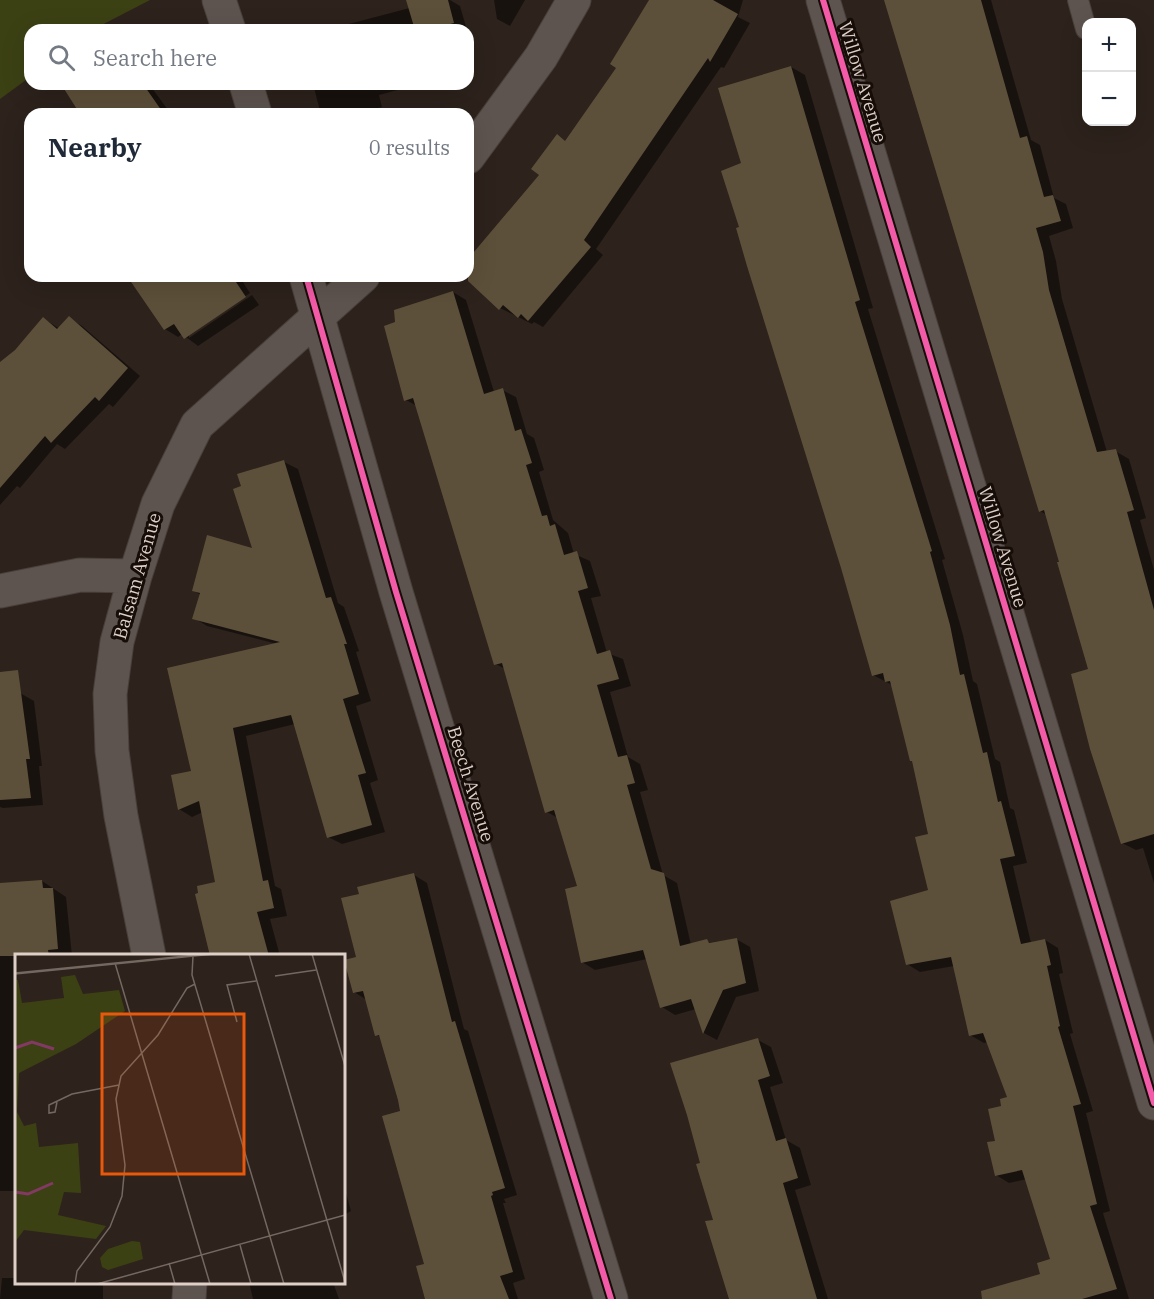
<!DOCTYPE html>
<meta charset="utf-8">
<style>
:root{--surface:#fff;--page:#f2f2f3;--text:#1f2937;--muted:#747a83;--line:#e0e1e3}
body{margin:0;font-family:"IBM Plex Serif",serif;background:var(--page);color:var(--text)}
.controls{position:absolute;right:18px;top:18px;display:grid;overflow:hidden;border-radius:12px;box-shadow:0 6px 24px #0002}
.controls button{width:54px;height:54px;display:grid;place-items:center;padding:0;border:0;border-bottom:2px solid var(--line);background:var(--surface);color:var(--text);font:30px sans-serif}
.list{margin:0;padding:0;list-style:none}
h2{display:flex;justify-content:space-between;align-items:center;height:78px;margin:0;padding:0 24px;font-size:26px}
h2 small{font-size:20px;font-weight:400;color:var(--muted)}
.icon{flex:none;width:33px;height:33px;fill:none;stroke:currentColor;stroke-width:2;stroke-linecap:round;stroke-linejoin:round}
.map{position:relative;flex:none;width:1154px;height:1299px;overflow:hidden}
.search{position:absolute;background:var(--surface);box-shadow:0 6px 24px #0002;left:24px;top:24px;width:450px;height:66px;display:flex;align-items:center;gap:15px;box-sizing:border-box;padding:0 21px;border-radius:18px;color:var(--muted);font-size:22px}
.panel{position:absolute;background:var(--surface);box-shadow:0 6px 24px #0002;left:24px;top:108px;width:450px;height:174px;border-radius:18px}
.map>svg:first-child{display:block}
</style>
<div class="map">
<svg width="1154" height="1299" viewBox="0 0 1154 1299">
<rect width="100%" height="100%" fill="#2d221c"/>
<path fill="#3c4114" d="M0,0h150l-58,30h-62v47l-30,22z"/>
<path fill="#0007" d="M440,0h10l10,6 7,24h-141z
M494,0h31l-15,26 -13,-7z
M650,0h93l-5,17 12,6 -26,45 -3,-1 -125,182 7,6 -60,72 -9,-5 -2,2 -32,-16 -35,-32h3v-16l74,-85 25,-33 51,-75z
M886,0h105l40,140 9,5 14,53 12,6 7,24 -24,8 7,25 6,38 45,153 8,-1 14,8 17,59 -6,2 14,50v313l-11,-35 -7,2 -14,-7 -33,-173 -28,-107 -14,-48 -7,-4z
M791,67l14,8 68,233 -5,1 77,250 -3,1 21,75 10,46 4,3 18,75 5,3 10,46 4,2 13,53 -14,3 18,77 14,-3 13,8 5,25 -4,1 14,59 -3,1 23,77 -7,2 24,98 -7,2 26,86h-95l8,-24 10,-15 -25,-81 -18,4 -13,-8 1,-33 6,-35 6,-8 -21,-57 -4,1 -14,-8 -16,-69 -34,6 -13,-8 23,-73v-56l-16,-73 -22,-77 -19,-10 -132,-447 2,-64z
M74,84h75l22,30h-89z
M313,84h107l-41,11 3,12 -28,7h-30l-4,-3z
M129,276h110l11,17 -61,41v4l63,-43 7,10 -61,41 -16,-12 -4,3 -13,-8z
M453,292l13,8 28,92 8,-2 14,7 11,37 7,4 10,32 -5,2 14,48 15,13 6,21 16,7 11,35 -10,2 16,55 16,6 8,27 -21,6 18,65 12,7 8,26 -8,2 23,83 14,8 14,62 45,-6 14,8 9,44 -23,6 -19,43 -13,-7 -8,-24 -21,6 -13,-8 -15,-48 -52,11 -13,-8 -4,-75 -20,-69 -11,-6 -42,-143 -9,-5 -79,-258 -11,-6z
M69,318l13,8 58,50 -27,31 -4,-3 -44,45 -8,-5 -37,44 -3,-2 -17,19v-139l44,-47 16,10z
M284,462l14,7 40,134 6,4 15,44 -3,1 15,49 -15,5 22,74 -8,3 15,49 -43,12 -14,-7 -33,-113 -49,12 29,150 6,3 6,27 -17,3 10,37h-68l-12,-62 17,-11 -14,-71 -11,5 -13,-8 14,-37 84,-128 -70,-18 -13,-8 7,-23 -7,-4 60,-41z
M20,693l14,8 8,65h-3l4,39 -40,3 -3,-1v-112z
M414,875l13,8 37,146 4,2 49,164 -13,4 2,4h-3l22,76 -12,4 5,16h-84l-8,-34 -24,-153 -20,-74 -5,-3 -10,-35 -13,-8 6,-97z
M42,881l24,16 6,59h-56v235h-16v-307z
M758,1040l13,7 12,36 -13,4 16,53 14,8 11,37 -16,5 33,109h-98l-28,-135z
M344,1186l7,25 -7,4z
M2,1278h14v4h81l6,4v13h-103z
M249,1282h94l-9,3 5,14h-86z"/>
<path fill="#5d503a" d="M406,0h42l6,23 -26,7h-13z
M649,0h64l25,14 -28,48 -2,-4 -124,182 7,7 -63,74 -7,-7 -3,4 -15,-13 -4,5 -31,-29v-22l71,-84 -8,-6 26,-35 8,7 51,-73 -6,-4z
M884,0h97l39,138 7,-2 17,61 9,-2 8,26 -25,7 7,24 6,38 48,162 19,-3 18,61 -7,2 27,98v224l-33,10 -31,-95 -19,-75 17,-5 -31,-107h2l-15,-52 -5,2z
M791,66l69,234 -5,2 77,249 -2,1 20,73 10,50 4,-1 19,79 4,-1 11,50 3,-1 14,55 -15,3 21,85 24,-5 6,26 -4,1 13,60 -2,1 23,77 -8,2 24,98 -7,2 27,83 -35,10h-100l-1,-8 59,-17 -3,-11 13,-4 -28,-89 -27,6 -8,-34 8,-1 -7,-32 13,-3 -1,-7 7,-2 -24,-64 -14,3 -18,-79 -45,8 -16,-64 38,-11 -13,-53 13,-3 -16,-73h-2l-20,-80 -5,1 -2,-9 -11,3 -31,-108 -94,-302 -11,-38 3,-1 -18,-56 20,-8 -23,-75z
M61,84h82l21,30h-84z
M127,276h105l14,21 -62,42 -10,-15 -10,6z
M453,291l31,103 19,-6 12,43 6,-2 11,34 -6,2 16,51 5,-1 3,11 5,-2 9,31 13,-4 11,37 -10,3 19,63 13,-4 9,29 -22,6 21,72 9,-2 8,28 -8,2 24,84 13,4 16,73 27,-7 2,4 28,-5 9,45 -23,7 -20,44 -12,-35 -31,9 -17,-58 -62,13 -16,-74 12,-3 -23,-76 -9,3 -43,-150 -8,2 -81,-267 -9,3 -20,-75 11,-4 -1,-12z
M69,316l59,52 -29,33 -4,-4 -44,46 -6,-7 -45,52v-126l15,-12 28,-33 14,12z
M284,460l42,138 5,-1 16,47h-3l15,50 -16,5 23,74 -8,2 14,50 -45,13 -36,-123 -58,13 30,153 5,-1 6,28 -17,4 12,44h-59l-15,-62 3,-1 -1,-7 18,-4 -16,-81 -21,9 -7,-35 20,-4 -24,-103 113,-26 -88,-23 8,-26 -8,-2 15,-56 45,13 -19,-59 8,-3 -4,-12z
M18,670l12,89h-4l5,39 -31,2v-128z
M414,873l38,149 3,-1 50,167 -13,4 1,3 -2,1 22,76 -13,4 9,23h-84l-9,-33 8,-2 -42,-148 18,-5 -2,-11 -19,-65 -4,1 -12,-45 -10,2 -9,-33 12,-3 -15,-59 18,-4 -2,-7z
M42,880l1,8h10l5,61 -10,1 1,6h-49v-73z
M758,1038l12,38 -12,4 18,61 10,-3 12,40 -15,5 34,116h-88l-24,-78 8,-1 -17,-56 4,-1 -13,-48 -17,-52z"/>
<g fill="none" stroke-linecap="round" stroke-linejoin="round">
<defs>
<path id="lane" d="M1078,0l8,29"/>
<path id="street" d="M219,0l10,30
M823,0l331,1103
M246,84l9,30
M468,157l73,-100 33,-57
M306,276l90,316 215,707
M0,591l80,-16 55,1
M149,956l-28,-140 -9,-65 -2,-57 7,-52 18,-66 23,-72 39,-79 166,-149
M189,1299l1,-17"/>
</defs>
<use href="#lane" stroke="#493f3a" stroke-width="22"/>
<use href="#street" stroke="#493f3a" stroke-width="35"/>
<use href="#lane" stroke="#5e544f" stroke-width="20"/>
<use href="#street" stroke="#5e544f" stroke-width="33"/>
<defs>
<path id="cycleway" d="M823,0l331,1103
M306,276l90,316 215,707"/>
</defs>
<use href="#cycleway" stroke="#160d08" stroke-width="10"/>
<use href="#cycleway" stroke="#f35aa7" stroke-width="6"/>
</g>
<g text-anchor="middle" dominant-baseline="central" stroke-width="6" stroke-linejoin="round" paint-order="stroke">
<g font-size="18" fill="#ded0c8" stroke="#160d08">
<text transform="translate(863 82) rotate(73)">Willow Avenue</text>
<text transform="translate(1003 547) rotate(73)">Willow Avenue</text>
<text transform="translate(137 576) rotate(-74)">Balsam Avenue</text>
<text transform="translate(471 784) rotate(73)">Beech Avenue</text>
</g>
</g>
<g transform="translate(15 954)">
<rect width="330" height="330" fill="#2d221c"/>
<path d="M60,21l8,19 36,-4 6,21 -49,33 -57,29 -2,39 7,14 12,-3 3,24 39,-4 3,50 -17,-1 -6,23 48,11 -10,13 -72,-9 -9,12v-262h3l4,23 42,-5 -3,-21zM117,287l8,1 3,17 -35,11 -6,-3 -2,-9 8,-9z" fill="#3c4114"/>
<path fill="none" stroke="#833964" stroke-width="3" d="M0,94l17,-6 22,7M0,238l13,2 25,-11"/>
<path fill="none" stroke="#746861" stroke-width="1.5" d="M234,0l96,328M297,0l33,112M178,2l-1,19 92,309M100,9l95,321M0,19l191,-19M0,20l199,-20M260,22l41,-6M222,68l-10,-37 29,-4M42,148l-2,10 -6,1v-8l23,-11 47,-9M225,291l11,39M154,309l6,21M60,330l2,-13 33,-44 12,-31 3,-31 -9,-66 5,-23 37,-41 29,-47 8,-4M82,330l248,-69"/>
<path fill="#e8590c" fill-opacity="0.15" stroke="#e8590c" stroke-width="3" d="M87,60h142v160h-142z"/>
<rect width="330" height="330" fill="none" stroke="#ded0c8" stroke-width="3"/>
</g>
</svg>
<div class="controls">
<button>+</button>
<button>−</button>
</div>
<div class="search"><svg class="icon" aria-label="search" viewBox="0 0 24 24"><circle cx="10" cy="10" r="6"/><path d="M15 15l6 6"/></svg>Search here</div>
<section class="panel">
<h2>Nearby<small>0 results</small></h2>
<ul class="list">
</ul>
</section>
</div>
